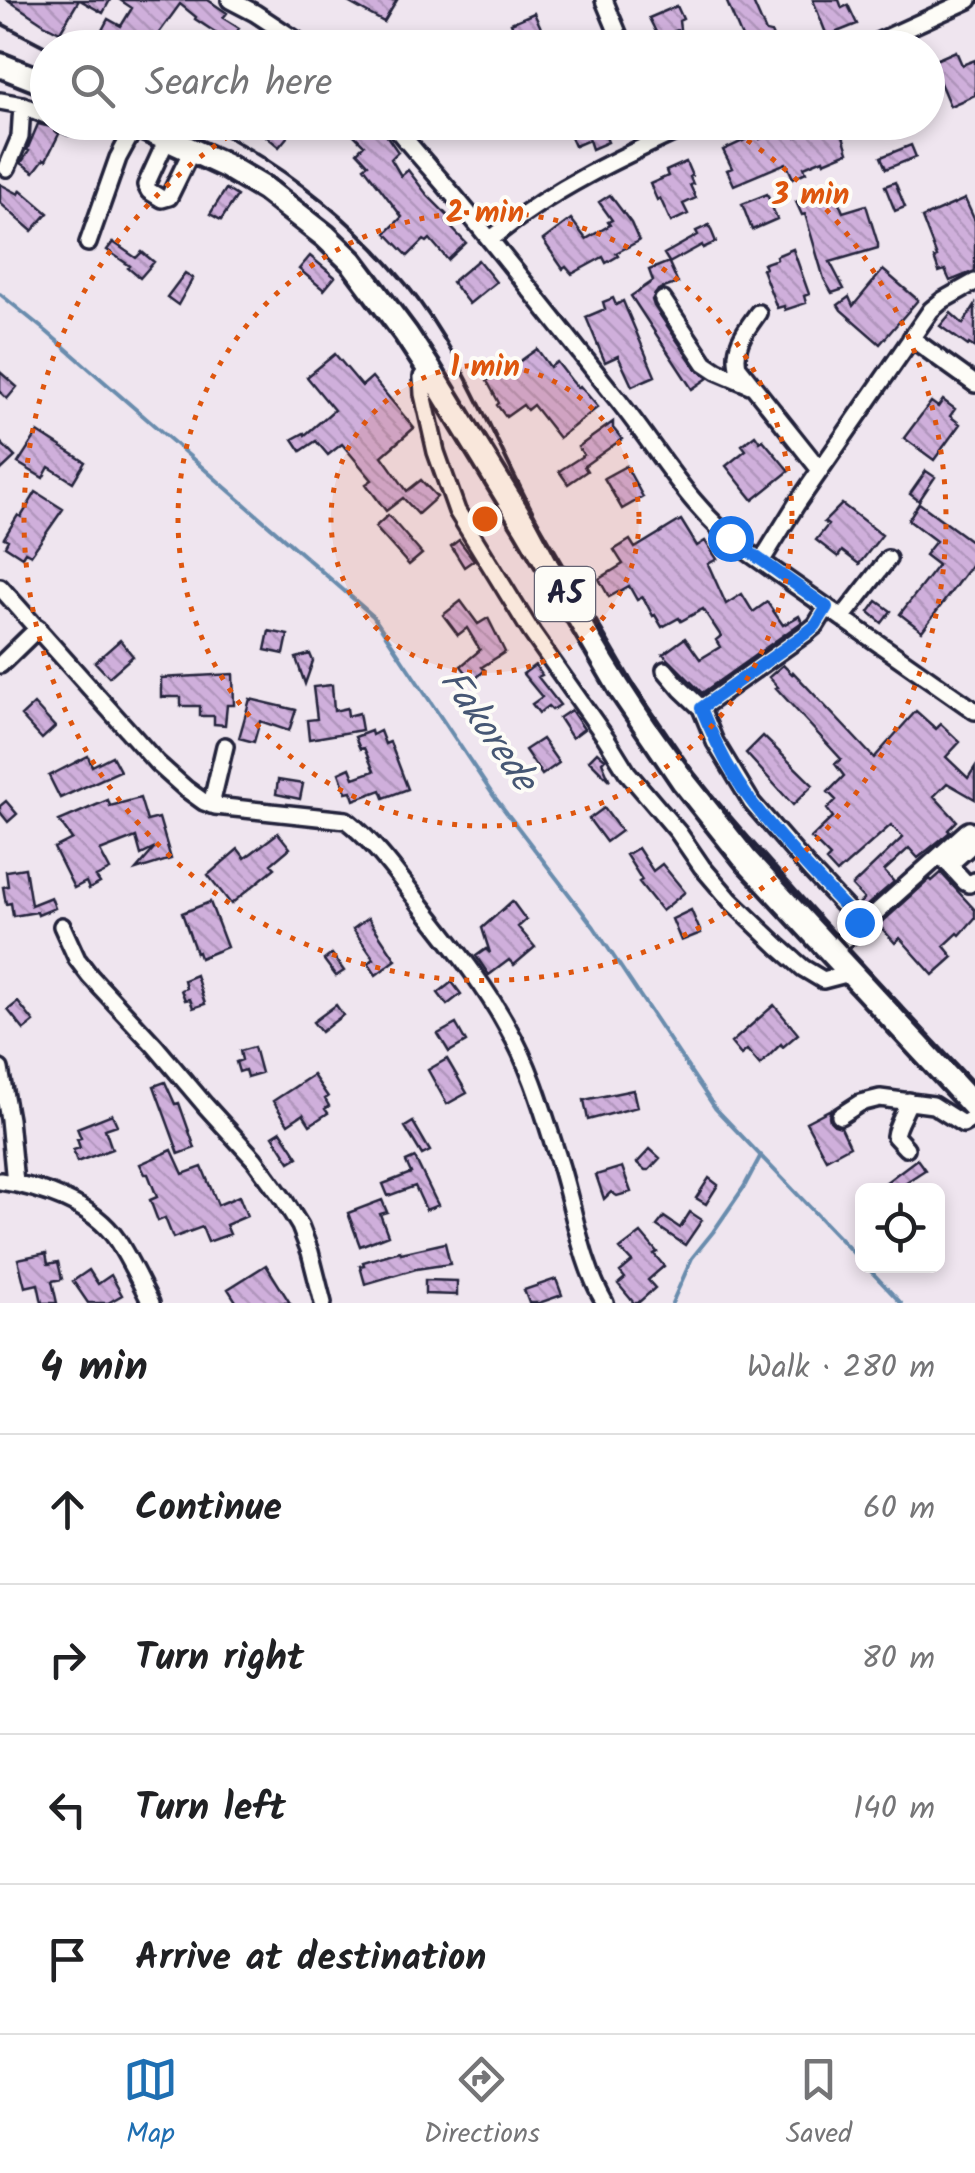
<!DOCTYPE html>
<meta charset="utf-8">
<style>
:root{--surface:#fff;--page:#f6f6f6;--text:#202124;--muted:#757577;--line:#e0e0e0;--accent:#1f6fb2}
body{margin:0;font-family:Kalam,sans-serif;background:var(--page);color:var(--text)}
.controls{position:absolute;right:30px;bottom:30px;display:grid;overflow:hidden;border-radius:15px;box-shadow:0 5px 15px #0003}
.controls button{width:90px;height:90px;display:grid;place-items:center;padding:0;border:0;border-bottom:2px solid var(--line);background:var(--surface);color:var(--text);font:50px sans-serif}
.stop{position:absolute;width:30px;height:30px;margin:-22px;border:8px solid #1a73e8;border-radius:50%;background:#fff}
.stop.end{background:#1a73e8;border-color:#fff;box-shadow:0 2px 10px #0008}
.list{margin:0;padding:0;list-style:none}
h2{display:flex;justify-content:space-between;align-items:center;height:130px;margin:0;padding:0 40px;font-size:42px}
h2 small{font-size:32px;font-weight:400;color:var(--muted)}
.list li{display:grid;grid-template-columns:65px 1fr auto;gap:30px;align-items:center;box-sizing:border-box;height:150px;padding:0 40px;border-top:2px solid var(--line)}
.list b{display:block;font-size:38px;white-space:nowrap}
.list em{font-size:32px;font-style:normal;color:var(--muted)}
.icon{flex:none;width:55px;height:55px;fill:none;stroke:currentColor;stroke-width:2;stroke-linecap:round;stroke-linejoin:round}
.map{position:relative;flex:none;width:975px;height:1303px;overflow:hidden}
.search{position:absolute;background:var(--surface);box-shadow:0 5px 15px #0003;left:30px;right:30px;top:30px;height:110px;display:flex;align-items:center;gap:25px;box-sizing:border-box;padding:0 35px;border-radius:55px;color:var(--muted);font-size:38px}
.sheet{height:730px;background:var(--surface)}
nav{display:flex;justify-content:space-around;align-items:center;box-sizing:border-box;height:140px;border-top:2px solid var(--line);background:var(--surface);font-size:28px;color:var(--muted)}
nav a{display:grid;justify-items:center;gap:5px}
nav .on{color:var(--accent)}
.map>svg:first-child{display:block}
</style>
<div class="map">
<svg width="975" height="1303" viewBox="0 0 975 1303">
<defs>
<pattern id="building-back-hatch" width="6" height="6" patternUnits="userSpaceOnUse" patternTransform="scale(2.5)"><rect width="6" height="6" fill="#cfafdb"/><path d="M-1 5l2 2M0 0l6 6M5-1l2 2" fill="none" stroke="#b196bd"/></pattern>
</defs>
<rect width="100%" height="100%" fill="#efe5ef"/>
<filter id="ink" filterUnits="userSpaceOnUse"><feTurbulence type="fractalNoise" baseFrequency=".01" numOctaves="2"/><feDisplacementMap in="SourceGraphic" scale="20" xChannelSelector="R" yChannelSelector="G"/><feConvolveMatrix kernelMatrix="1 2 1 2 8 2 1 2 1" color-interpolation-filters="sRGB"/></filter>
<g filter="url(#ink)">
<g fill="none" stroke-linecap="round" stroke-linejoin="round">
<path stroke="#698cad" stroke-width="4" d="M0,294l47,38 326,284 120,179 101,132 121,181 147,154
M866,1266l35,37
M672,1303l20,-45 21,-26 31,-45 17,-32"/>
</g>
<path fill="url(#building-back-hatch)" stroke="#22223b" stroke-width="2.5" d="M8,0h71l-19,32 -16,-8z
M80,0h30l-7,13z
M120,0h88l19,13 -4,5 16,10 -3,6 21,14h-20l-7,-5 -2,5h-14l7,-12 -26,-17 1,-2 -16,-13 -21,29 20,15h-53l-26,-14 8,-15 13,7 11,-18z
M344,0h53l-13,22z
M726,0h26l14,32 5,1 5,11 -8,4h-44l19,-8z
M813,0h26l3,8 6,-3 9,19 -30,12z
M677,6l6,13 -4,2 1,8 -21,9 -10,-20z
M534,13l14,30 -11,5h-11l-5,-12 -4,2 -6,-15z
M956,51l6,14 13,-5v35l-25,11 -19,-44z
M269,122l19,14 -9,11 -18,-15z
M353,122h24l21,30 -7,7 10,17 7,-6 20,26 23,23 -4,4 19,20 -18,17 -18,-21 -3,3 -3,-2 -16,16 -22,-23 16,-16 -38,-50 4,-3 -11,-12 7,-7 -17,-17z
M564,122h50l4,10 -12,5 2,5 -16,7 -3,-9 -14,6z
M38,124l13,3 8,7 -13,26 -2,-1 -10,13 -13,-9 8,-12 -2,-1z
M790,125l6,12 29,-11 2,6 13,-6 8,26 -24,10 -1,-3 -19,8 2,5 -13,6 -7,-15 -52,22 -7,-15 5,-2 -9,-18 35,-16 2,5z
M911,145l5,12 -30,12 -5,-12z
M686,162l6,14 -2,1 3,7 -3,1 6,13 -13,6 5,10 -17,8 -11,-24 -3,2 -7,-16 18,-8 -2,-5z
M895,182l10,25 -10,4 -10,-25z
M0,184l19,10 2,-4 27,23 -16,18 -32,-28z
M226,189l11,7 -16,24 -11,-6z
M821,192l3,9 12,-5 7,16 23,-7 12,39v4l-48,14 14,27 -12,4 -8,-14 -19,-65 -3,1 -6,-13z
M767,194l10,25 -25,11 -10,-26z
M610,195l21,28 8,18 -23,12 2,3 -12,7 -3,-6 -31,17 -6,-7 -3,2 -20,-29 28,-21 15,20 24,-14 -2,-3 4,-2 -13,-18z
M965,199l10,22v50l-25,10 -5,-11 -6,2 -5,-14 3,-1 -15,-39z
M709,225l7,17 -13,6 -1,-3 -33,18 9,20 -20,7 -6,10 2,6 42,63 12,9 -16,11 -61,-93 22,-15 -4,-11 20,-8 -5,-8 34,-19 -2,-4z
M113,242l23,16 6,-6 12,10 -14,16 -12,-10 2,-2 -23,-16z
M793,249l16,45 -5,2 2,7 -21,7 -1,-4 -7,2 -15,-39 3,-1 -2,-4 14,-5 -1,-3z
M310,256l25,21 -11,13 -25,-21z
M478,260l18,22 -27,22 -17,-22z
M883,270l35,30 -38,44 -39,-34 -3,-5 11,-8 4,9z
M185,273l8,5 -15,27 -11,-8z
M613,298l3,7 7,-4 32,75 -23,10 -14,-30 -13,6 -19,-45 19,-8 -2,-7z
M975,305v43l-6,-4 -1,2 -28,-20 11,-13 12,11z
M537,349l13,18 7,-5 14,18 7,8 2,-2 18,21 -39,31 -26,-33 -6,5 -4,-5 -17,12 -9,-12 2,-2 -12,-22 10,-6 1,2z
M335,354l27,32 10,-9 42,51 -32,28 25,35 14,-11 16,17 -19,17 -15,-16 -17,13 -20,-27 6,-4 -30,-36 -14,11 -12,-14 -15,10 -8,-12 11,-6 1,2 29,-25 -27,-33z
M0,372l17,15 -10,12 -7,-7z
M943,400l12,9 -5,7 10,8 -26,36 -30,-22 27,-36 7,5z
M613,422v6l9,11 -38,27 3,5 -19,13 -9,-13 25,-16 -6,-8z
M38,432l47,30 -12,20 -24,-15 -6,11 -25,-15z
M755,435l5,7 3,-2 26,31 -36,29 -27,-34 20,-16 -4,-5z
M0,442l15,15 -15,14z
M626,466l17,31 -21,12 -18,-31z
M926,471l9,6 -16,24 -9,-7z
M36,492l27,17 -32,46 -6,-3 -3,5 -17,-11 3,-6 -4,-2 14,-23 3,2z
M919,503l56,41v16l-53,71 -22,-17 38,-49 -13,-10 11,-14 -28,-21z
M842,504l40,31 -23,29 -17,-13 -4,6 -22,-17 12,-15 -4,-3z
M388,515l34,39 -13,11 -34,-38z
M681,520l16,26 8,-5 12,18 -9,5 18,40 16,-10 11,18 14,-10 16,23 16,-9 3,6 -100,71 -39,-39 22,-16 15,21 20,-12 -4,-7 5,-4 -18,-27 -22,12 -2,-3 -17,9 -7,-12 -2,1 -10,-19 -6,3 -8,-14 -20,11 -10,-18 24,-15 -9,-14 16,-10 5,8z
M459,540l15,20 -10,7 -13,-21z
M461,601l17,23 10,-6 17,34 -23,15 3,3 -12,11 -12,-15 19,-16 -13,-22 -9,7 -15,-20z
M877,601l14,10 -9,12 -13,-11z
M269,631l19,4 -4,19 -19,-4z
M120,640l13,16 -24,21 -14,-15z
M310,654l3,7 -8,23 -9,-26z
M535,665l7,10 -4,2 22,28 -8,5 -4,-4 -9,7 -7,-9 10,-7 -19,-23z
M783,665l9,9 1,-2 81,86 42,-47 20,18 5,-5 19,18 -14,15 22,21 7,-11v32l-28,-16 -13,13 23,25 -9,9 2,2 -32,26 -9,-10 -25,23 10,11 -30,26 -5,-4 5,-5 -12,-13 51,-49 -12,-12 -54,48 -11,-12 4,-4 -19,-19 22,-21 -6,-8 9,-9 -8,-8 16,-16 -9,-12 6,-5 -65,-71 2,-1 -9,-10z
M233,674l1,31h-7l-2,20 -11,-1v-8h-14v-10h-19v-9h-20v-19z
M332,685l2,26 13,-3 1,8 11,-3 3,17 -53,9 -2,-19 10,-1 -4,-32z
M250,699l46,11 -7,21 -29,-10 -6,21 -15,-4z
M34,704l21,23 -13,12 -21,-23z
M571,710l13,19 -12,9 -13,-20z
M371,731l1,4 8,-4 5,13 5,-2 18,47 -24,9 -3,-8 -27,10 -3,-9 -5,1 -7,-19 11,-5 4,10 20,-7 -10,-23 -4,1 -5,-12z
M763,736l50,49 -20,20 -47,-52z
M542,739l17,24 -17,12 -17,-25z
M597,752l8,7 -3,3 8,19 -21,-21z
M88,756l4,10 20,-10 8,15 -60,27 -11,-22z
M278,780l25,4 -3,15 -24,-5z
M140,798l7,23 12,-3 12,41 -35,11 19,-22 -14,7 -5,-18 -36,14 10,19 -14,7 4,6 -11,6 -3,-7 -12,6 -20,-40 18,-9 -13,-18 49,-21 2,6z
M6,801l11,13 -9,8 -8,-10v-6z
M604,808l17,23 -15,11 -17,-23z
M278,833l12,15 -19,16 4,4 -44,36 -23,-29 30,-26 7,9z
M638,848l15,23 9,-7 23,28 -23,19 -23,-29 3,-2 -16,-25z
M25,868l6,37 20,-8 4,11 -17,7 -1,-3 -24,4 -2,-13 -5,1 -3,-17 5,-1 -2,-15z
M941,873l34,37v8l-15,17 -2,-2 -14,13 9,11 -20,18 -33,-37 -5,5 -16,-18 51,-46 2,2z
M512,901l14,19 -8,7 17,20 -21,18 -5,-5 -20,15 -13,-19 10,-7 4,4 -8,-25z
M210,902l17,45 -27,11 -2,-6 -2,1 -14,-40z
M691,910l10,23 -20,8 -9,-22z
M368,918l28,42 -20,15 -8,-12 6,-4 -21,-30z
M332,954l12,17 -8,5 -12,-16z
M196,975l9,29 -12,4 -3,-9 -5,1 -4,-10 5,-2 -2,-8z
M452,982l9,12 -14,11 -9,-12z
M18,1002l16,20 -10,8 -16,-20z
M336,1005l7,10 -22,17 -8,-10z
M774,1005l24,29 -15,13 -2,-3 -21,21 -13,-15 -6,5 -10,-12z
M456,1024l10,18 -17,10 -11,-18z
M254,1047l7,26 -14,4 -2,-7 -6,2 -3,-10 6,-2 -2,-9z
M447,1059l20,34 -20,11 -19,-34z
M313,1075l15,22 -3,2 4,7 -4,3 3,4 -18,12 -7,-11 -15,10 -15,-23z
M165,1082l10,22 4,-1 16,45 -16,6 -25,-68z
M633,1090l4,17 -49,13 -4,-20z
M831,1109l-2,7 1,5 4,4 7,2 9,19 -24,13 -20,-37z
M112,1114l5,11 -12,4 7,20 -35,13 -4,-12 7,-2 -3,-9 4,-1 -4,-10z
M413,1122l17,29 -8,4 -17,-28z
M281,1131l17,26 -8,5 -17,-26z
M650,1149l10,9 -11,12h-4l-8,-7z
M172,1150l11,24 19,-7 16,38 21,-9 8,20 -21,9 4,9 -22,8 -6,-15 -29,11 -8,-20 -7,3 -8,-21 7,-3 -9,-23h-3l-5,-10z
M415,1158l23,47 -12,5 -11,-24 -27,10 -5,-12 28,-11 -5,-11z
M917,1159l8,11 -31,20h-4l-5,-7z
M622,1167l9,25 -14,4 -6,-4 -7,7 -8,-24z
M709,1178l9,7 -12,19 -10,-6z
M382,1200l5,12 -7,2 8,21 -28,11 -12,-33z
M690,1212l12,8 -17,25 -28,-19 7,-9 16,11z
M641,1233l16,19 -3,2 10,12 -16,14 7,8 -17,15h-4l-16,-19 7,-6 -5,-6 12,-10 -12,-13z
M445,1243l5,21 -34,5 -51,15 -5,-18 4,-1 -1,-3 37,-11 1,2z
M46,1253l2,11 10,-2 4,17 -10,2 5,22h-15l-4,-19 -13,3 -7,-28z
M266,1265l24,38h-53l-9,-14z
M89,1270l9,14 13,-9 11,20 -14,8h-20l-15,-22z
M556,1279l6,16 -23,8h-10l-5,-13z
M425,1280l32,1v14l-32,-1z"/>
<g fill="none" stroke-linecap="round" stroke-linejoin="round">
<defs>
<path id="minor" d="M230,0l25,13 53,35
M604,0l20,48
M864,48l105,-48
M0,101l22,4 26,11
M61,122l9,4 9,-4
M391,122c22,28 47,54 69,81 52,63 102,127 153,191 44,53 75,114 132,156l230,161
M167,139l-21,46 3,6 13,8 7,-2 23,-47
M7,168l13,-31 2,-32
M490,240c60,-51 135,-85 207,-118
M88,243l30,-85 18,-33
M663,300l42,63 12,8 33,14
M758,313c-12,17 -25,32 -20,54l82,103
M911,338l64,46
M429,369l-7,8 1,17 13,58 21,59 75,122 74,105 21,34 51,60 24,35 29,34 47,45 25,22 20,12 27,-7
M762,560l34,-55 135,-195 12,-10 32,-18
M0,587l157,176 29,26 18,13 11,4 131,14c28,22 49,51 71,80 32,41 67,83 92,130 23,40 35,85 49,128 16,48 21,101 47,145
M842,618l46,-59
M0,665l38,-37
M665,670l16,19 20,19 14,34 37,61 59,68 48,51 1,7 -19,13 -6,14
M701,708l104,-74 11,-9 11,-18
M211,805l14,-59
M941,856l24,26 4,2 6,-3
M949,865l26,-23
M62,926l15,33 13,17 65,70 50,59 49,54 30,41 16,26 10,26 13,51
M861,926l105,-94 3,-2 6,5
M0,1069l9,50 6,64
M840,1116l20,-13 20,-5 53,7 30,19 12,-7
M906,1148l-11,-12c1,-11 10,-23 14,-35
M0,1181c41,6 93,23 117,59 13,20 23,42 34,63"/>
<path id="highway" d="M0,65l48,19
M130,122l96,44 39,23 60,47 27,26 54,72 23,35 97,158 96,164 62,91 62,78 229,247"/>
</defs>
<use href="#minor" stroke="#22223b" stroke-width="22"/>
<use href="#highway" stroke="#22223b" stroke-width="30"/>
<use href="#minor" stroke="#fdfcf7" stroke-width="15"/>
<use href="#highway" stroke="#fdfcf7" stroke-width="22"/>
<path stroke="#22223b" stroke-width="4" d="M0,23l48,25
M200,122c80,40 149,93 206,162 48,59 77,129 111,197 38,76 80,152 127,223 41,63 91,119 142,176 62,69 125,137 189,205"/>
</g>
</g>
<g fill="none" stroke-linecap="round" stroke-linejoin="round" filter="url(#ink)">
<path stroke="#1a73e8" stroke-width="12" d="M730,538l97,69 -11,18 -11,9 -104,74c14,34 30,68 53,97 32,41 69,79 105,117"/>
</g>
<circle cx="485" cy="519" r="154" fill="#de560e" fill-opacity=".12"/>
<g fill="none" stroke="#de560e" stroke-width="5" stroke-dasharray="5 10">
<circle cx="485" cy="519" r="154"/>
<circle cx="485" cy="519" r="307"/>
<path d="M722 124A461 461 0 1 1 248 124"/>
</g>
<g text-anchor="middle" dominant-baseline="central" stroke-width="8" stroke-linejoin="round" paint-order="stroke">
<rect fill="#fdfcf7" stroke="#646373" stroke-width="2.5" x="535" y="567" width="60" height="54" rx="8"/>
<g font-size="32" font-weight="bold" fill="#22223b">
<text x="565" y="594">A5</text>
</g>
<g font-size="38" font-style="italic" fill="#465774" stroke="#fdfcf7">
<text transform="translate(487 731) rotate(55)">Fakorede</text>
</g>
</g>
<circle cx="485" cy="519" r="15" fill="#de560e" stroke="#fdfcf7" stroke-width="5"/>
<g font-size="30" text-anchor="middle" font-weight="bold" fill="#de560e" stroke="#fdfcf7" stroke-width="8" stroke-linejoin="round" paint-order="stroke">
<text x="811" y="204">3 min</text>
<text x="485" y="222">2 min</text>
<text x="485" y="376">1 min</text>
</g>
</svg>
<div class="controls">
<button><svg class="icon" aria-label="locate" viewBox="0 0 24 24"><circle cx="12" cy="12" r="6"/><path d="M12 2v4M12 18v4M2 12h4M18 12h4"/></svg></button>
</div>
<div class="stop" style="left:730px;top:538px"></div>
<div class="stop end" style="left:859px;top:922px"></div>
<div class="search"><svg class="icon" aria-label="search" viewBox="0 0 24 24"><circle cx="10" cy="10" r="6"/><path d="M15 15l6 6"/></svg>Search here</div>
</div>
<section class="sheet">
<h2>4 min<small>Walk · 280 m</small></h2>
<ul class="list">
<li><svg class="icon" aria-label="ahead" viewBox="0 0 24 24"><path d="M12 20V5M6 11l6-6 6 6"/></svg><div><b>Continue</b></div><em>60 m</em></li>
<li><svg class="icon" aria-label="right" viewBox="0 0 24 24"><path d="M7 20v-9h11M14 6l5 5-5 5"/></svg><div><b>Turn right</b></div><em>80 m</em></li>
<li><svg class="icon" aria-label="left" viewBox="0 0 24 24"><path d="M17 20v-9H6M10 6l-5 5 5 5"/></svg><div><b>Turn left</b></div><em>140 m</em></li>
<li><svg class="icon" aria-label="arrive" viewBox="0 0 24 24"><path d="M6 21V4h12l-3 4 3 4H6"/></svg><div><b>Arrive at destination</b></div></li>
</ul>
</section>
<nav>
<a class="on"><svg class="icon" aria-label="map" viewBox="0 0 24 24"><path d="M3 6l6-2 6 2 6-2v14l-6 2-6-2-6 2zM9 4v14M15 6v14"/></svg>Map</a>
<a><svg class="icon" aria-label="directions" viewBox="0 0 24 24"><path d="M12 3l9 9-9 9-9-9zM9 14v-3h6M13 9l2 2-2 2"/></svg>Directions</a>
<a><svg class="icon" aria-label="saved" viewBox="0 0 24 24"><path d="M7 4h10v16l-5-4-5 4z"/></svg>Saved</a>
</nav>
